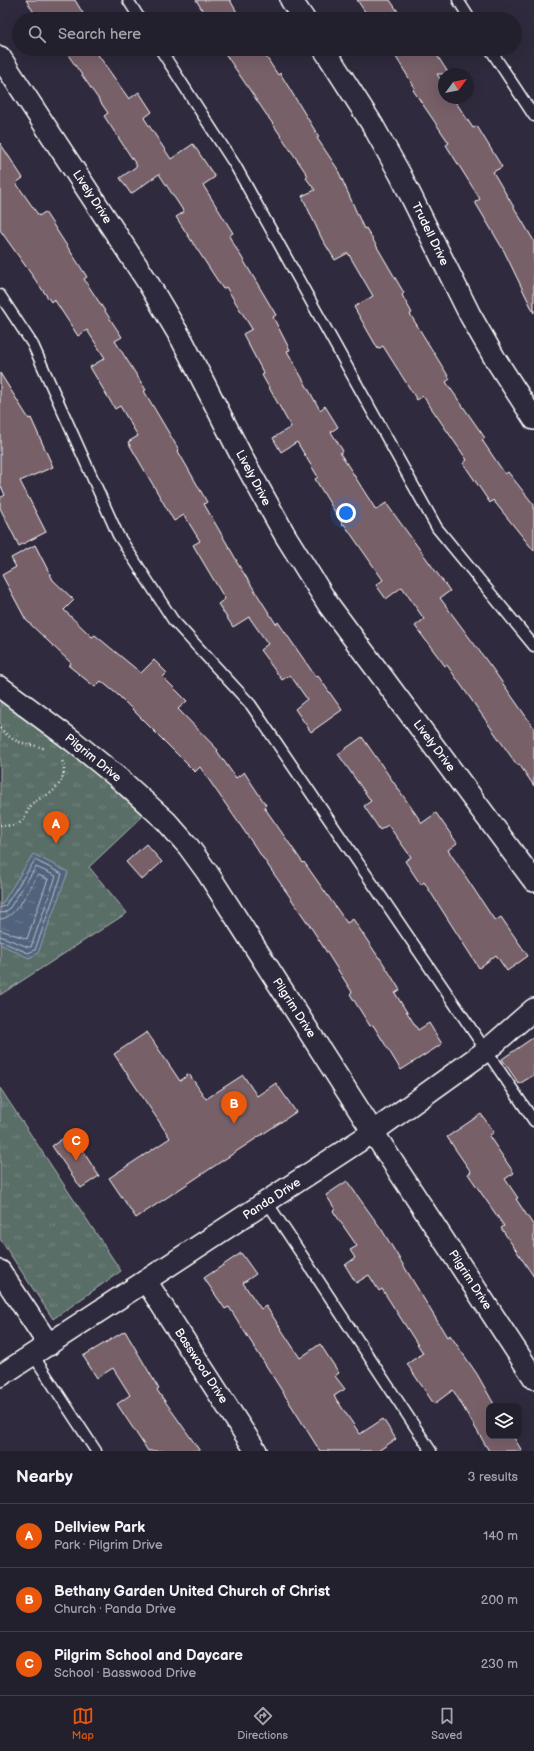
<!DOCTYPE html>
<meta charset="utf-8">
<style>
:root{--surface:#23202e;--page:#2f2d3a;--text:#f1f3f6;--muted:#a3a3aa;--line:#403e4a;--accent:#ea580c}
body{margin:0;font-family:"Balsamiq Sans",sans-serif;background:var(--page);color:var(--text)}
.controls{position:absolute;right:12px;bottom:12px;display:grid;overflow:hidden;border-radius:8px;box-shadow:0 4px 16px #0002}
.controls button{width:36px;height:36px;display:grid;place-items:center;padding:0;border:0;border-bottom:1px solid var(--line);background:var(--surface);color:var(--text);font:20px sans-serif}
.compass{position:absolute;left:438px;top:68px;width:36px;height:36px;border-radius:50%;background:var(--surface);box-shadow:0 4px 16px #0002;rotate:57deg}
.you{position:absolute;left:346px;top:513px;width:14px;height:14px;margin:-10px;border:3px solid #fff;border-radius:50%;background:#1a73e8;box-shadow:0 0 0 6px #1a73e833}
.badge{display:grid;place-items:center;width:26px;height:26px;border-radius:50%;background:var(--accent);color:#fff;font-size:13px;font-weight:700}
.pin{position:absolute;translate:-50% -33px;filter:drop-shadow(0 1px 2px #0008)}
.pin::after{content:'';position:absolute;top:21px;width:14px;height:12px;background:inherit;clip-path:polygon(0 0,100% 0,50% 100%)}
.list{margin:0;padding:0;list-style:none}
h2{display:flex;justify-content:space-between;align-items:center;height:52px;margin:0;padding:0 16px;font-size:17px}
h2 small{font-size:13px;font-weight:400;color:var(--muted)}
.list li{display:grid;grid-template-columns:26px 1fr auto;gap:12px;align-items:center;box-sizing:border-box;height:64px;padding:0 16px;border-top:1px solid var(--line)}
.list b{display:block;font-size:15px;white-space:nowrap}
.list p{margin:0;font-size:13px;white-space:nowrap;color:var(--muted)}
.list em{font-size:13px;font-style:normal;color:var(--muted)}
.icon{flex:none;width:22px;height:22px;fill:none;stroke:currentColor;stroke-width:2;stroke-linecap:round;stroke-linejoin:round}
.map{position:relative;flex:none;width:534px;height:1451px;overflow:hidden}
.search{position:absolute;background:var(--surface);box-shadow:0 4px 16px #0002;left:12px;right:12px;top:12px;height:44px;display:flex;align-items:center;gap:10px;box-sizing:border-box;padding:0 14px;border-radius:22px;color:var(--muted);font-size:15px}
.sheet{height:244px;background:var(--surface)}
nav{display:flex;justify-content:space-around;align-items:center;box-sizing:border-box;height:56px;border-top:1px solid var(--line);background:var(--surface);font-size:11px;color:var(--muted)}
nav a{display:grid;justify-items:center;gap:2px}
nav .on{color:var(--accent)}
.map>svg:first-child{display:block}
</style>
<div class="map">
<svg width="534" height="1451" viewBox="0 0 534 1451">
<defs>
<pattern id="grass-tufts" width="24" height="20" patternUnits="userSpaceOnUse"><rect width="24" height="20" fill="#5a6e67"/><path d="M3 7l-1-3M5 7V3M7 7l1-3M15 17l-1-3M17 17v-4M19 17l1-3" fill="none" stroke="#73847e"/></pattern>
<pattern id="water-ripples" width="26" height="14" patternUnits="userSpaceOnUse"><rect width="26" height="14" fill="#51637c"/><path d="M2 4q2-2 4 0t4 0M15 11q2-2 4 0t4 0" fill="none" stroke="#6b7a90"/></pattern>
</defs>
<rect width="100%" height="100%" fill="#2f2a3d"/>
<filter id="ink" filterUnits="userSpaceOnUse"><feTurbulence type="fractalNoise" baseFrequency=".025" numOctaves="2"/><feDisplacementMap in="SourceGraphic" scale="8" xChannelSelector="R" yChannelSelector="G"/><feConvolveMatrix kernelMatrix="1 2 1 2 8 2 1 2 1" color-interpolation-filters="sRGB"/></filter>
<g filter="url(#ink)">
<path fill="url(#grass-tufts)" stroke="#acb6b3" d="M0,699l99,77 44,40 -54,51 38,46 -127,82z
M0,1088l121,183 -68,48 -53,-80z"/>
<path fill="url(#water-ripples)" stroke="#97a1b0" d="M33,854l35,18 -30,81 -9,5 -29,-14v-37z"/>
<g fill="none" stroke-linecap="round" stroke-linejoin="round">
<path stroke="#b9c1cb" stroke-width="1" d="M0,908l5,-2 30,-46 27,14 -27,76 -7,3 -28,-12
M0,913l5,-1 4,-3 27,-42 20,9 -25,71h-3l-28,-11
M0,919c16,0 29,-31 38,-44l10,4 -21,60 -27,-9"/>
</g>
<path fill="#786069" stroke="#fff" d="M26,0h49l9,15 -6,4h-40z
M196,0h34l9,16 -5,3h-26z
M357,0h33l13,19h-33z
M64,49h30l35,50 10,-7 13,20 -8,6 27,41 22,-15 22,33 -12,8 30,48 -4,3 47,79 -3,2 17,33 -3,1 33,59 5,-4 13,21 -7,5 12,19 -3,2 36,57 10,-7 64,88 -10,7 52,70 42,60v58l-15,-22 -2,1 -70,-100 -2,1 -30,-40 9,-7 -22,-32 -16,12 -10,-14 7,-5 -39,-56 -1,1 -28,-46 3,-2 -21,-35 -16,10 -8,-14 18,-11 -29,-52 2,-1 -21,-40 9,-5 -26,-42 -3,2 -47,-72 8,-5 -25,-38 -28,20 -11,-16 17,-12 -33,-50 4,-3z
M222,49h39l17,26 2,-2 39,64 -2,1 20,30 27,61 2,-1 38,65 -2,2 10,18 -2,1 40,65 -4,3 39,56 -3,2 23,34 3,-2 26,33v46l-41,-51 -3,3 -27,-40 4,-3 -44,-64 -6,4 -34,-54 -5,3 -24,-42 19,-11 -25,-43 -13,7 -13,-21 -20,-43 13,-6 -9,-12 2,-2z
M391,49h42l16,25h-12l7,11v13h9l20,30 4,-2 25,41 -9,5 41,69v72l-30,-62 -29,-49 5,-3 -34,-54 3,-2 -36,-53 2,-2z
M0,143l23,35 -7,5 23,33 6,-4 42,65 -3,2 38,58 -7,4 31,49 -2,1 35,59 -1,1 29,51 -3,2 33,57h-1l40,63 2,-2 38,55 2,-1 24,34 -31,22 -16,-23 12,-10 -17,-24 -8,5 -22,-30 8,-6 -19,-27 -16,10 -15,-23 7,-5 -32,-54 7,-4 -16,-26 -10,6 -46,-79 10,-6 -18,-30 -5,3 -25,-42 15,-9 -18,-28 -9,6 -24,-37 -3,3 -51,-72z
M0,373l29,46 2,-1 22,49 -33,14 26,51 -27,14 -19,-38v-10l5,-3 -5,-11z
M35,545l18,35 21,20 -10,10 28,27 3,-2 46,38 13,-13 13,13 -4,4 24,24 -9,8 40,41 -1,1 19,27 8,-6 22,33 -2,2 39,56 1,-1 43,61 6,-4 26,39h1l20,32 -5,3 23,37 11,-7 13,21 -41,26 -28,-45 -3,1 -20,-32 2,-2 -40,-63 -112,-162 -5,5 -77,-77 -17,-14 -6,6 -26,-21 2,-3 -45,-43 -24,-45 14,-8 -5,-9z
M362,737l60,86 14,-10 21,30 -9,7 47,71 6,-4 27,39 -21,15 -11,-16 -17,13 -55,-86 -3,3 -16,-24 6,-4 -23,-32 -8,5 -16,-24 7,-5 -33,-47z
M146,844l16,18 -20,18 -16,-18z
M147,1032l33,49 9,-7 17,25 37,-24 14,21 19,-13 20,29 -160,106 -27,-40 61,-40 -56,-84z
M534,1037v38l-15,9 -17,-25z
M481,1114l13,18 -5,4 25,37 -9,6 13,19 -2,1 18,27v51l-33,-49 3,-2 -36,-52 3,-2 -24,-35z
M71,1133l28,43 -18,12 -29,-42z
M347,1181l35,49 65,107 3,-2 27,39 18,32h-6v30h24l9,15h-33l-36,-61 -19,14 -27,-40 16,-11 -41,-64 -3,2 -10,-16 -13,8 -11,-18 10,-7 -5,-8 7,-4 -24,-35 2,-2 -9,-14z
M241,1253l15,21 -13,9 18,26 5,-3 34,52 20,-14 19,29 -4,3 10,13 -11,7 26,38 23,-15 13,20 -18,12h-58l-91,-144 -4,2 -21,-31z
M125,1331l34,58 -2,1 43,61h-52l-31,-47 13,-9 -17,-27 -16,10 -14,-22z"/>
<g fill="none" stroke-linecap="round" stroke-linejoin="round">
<defs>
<path id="service" d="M128,0l12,19
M458,0l12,19
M160,49l75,116 202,363 97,118
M490,49l44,67
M0,295l33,50 85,190 55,85 78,85 283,416
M267,1202l164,249
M33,1355l63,96"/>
<path id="minor" d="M291,0l13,19
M324,49l48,75 28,50 70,141 24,42 40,62
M0,57l147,224 35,59 63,123 40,72 43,69 206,277
M0,687l73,54 48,39 45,41 22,25 19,26 166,260 161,246
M0,1271l49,74
M146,1281l110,170
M0,1376l373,-244 114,-82 47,-41"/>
</defs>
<use href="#service" stroke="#fff" stroke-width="13"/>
<use href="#minor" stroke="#fff" stroke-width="24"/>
<path stroke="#fff" stroke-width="2.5" stroke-dasharray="1 3" stroke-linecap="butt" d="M0,728c18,19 24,13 46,21
M0,825c4,0 11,1 16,0 9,-3 11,-16 17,-22 6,-5 15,-7 21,-13 8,-8 14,-20 7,-31"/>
<use href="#service" stroke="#2f2a3d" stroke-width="10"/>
<use href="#minor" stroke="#2f2a3d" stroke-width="21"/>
</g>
</g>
<g text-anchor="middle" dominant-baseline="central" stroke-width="3" stroke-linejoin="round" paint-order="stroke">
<g font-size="12" fill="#fff" stroke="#2f2a3d">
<text transform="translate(92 197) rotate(57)">Lively Drive</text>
<text transform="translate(430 234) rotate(64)">Trudell Drive</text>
<text transform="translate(253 478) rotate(62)">Lively Drive</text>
<text transform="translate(434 746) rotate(53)">Lively Drive</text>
<text transform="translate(93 758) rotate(39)">Pilgrim Drive</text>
<text transform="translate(294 1008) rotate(57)">Pilgrim Drive</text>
<text transform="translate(272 1199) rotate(-33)">Panda Drive</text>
<text transform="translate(470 1280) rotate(57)">Pilgrim Drive</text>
<text transform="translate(201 1366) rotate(57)">Basswood Drive</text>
</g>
</g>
</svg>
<div class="controls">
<button><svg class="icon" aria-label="layers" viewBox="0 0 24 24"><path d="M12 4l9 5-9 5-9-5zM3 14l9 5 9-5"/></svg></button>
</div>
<svg class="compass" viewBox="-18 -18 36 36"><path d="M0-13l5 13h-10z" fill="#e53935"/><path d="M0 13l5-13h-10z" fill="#a3a3aa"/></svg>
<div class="you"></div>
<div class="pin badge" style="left:56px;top:844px">A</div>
<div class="pin badge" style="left:234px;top:1124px">B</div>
<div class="pin badge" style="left:76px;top:1161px">C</div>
<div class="search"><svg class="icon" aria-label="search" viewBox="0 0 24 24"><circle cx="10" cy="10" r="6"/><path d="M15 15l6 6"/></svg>Search here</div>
</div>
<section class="sheet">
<h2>Nearby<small>3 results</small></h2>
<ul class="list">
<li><span class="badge">A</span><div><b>Dellview Park</b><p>Park · Pilgrim Drive</p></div><em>140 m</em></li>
<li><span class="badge">B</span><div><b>Bethany Garden United Church of Christ</b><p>Church · Panda Drive</p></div><em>200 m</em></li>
<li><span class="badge">C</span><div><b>Pilgrim School and Daycare</b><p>School · Basswood Drive</p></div><em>230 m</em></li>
</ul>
</section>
<nav>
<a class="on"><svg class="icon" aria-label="map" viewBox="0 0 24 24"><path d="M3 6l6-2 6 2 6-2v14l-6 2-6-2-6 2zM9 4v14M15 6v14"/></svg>Map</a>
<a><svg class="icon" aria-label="directions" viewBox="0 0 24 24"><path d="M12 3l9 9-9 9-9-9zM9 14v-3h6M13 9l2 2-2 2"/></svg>Directions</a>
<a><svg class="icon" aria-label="saved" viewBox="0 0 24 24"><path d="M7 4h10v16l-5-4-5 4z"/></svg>Saved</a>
</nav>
